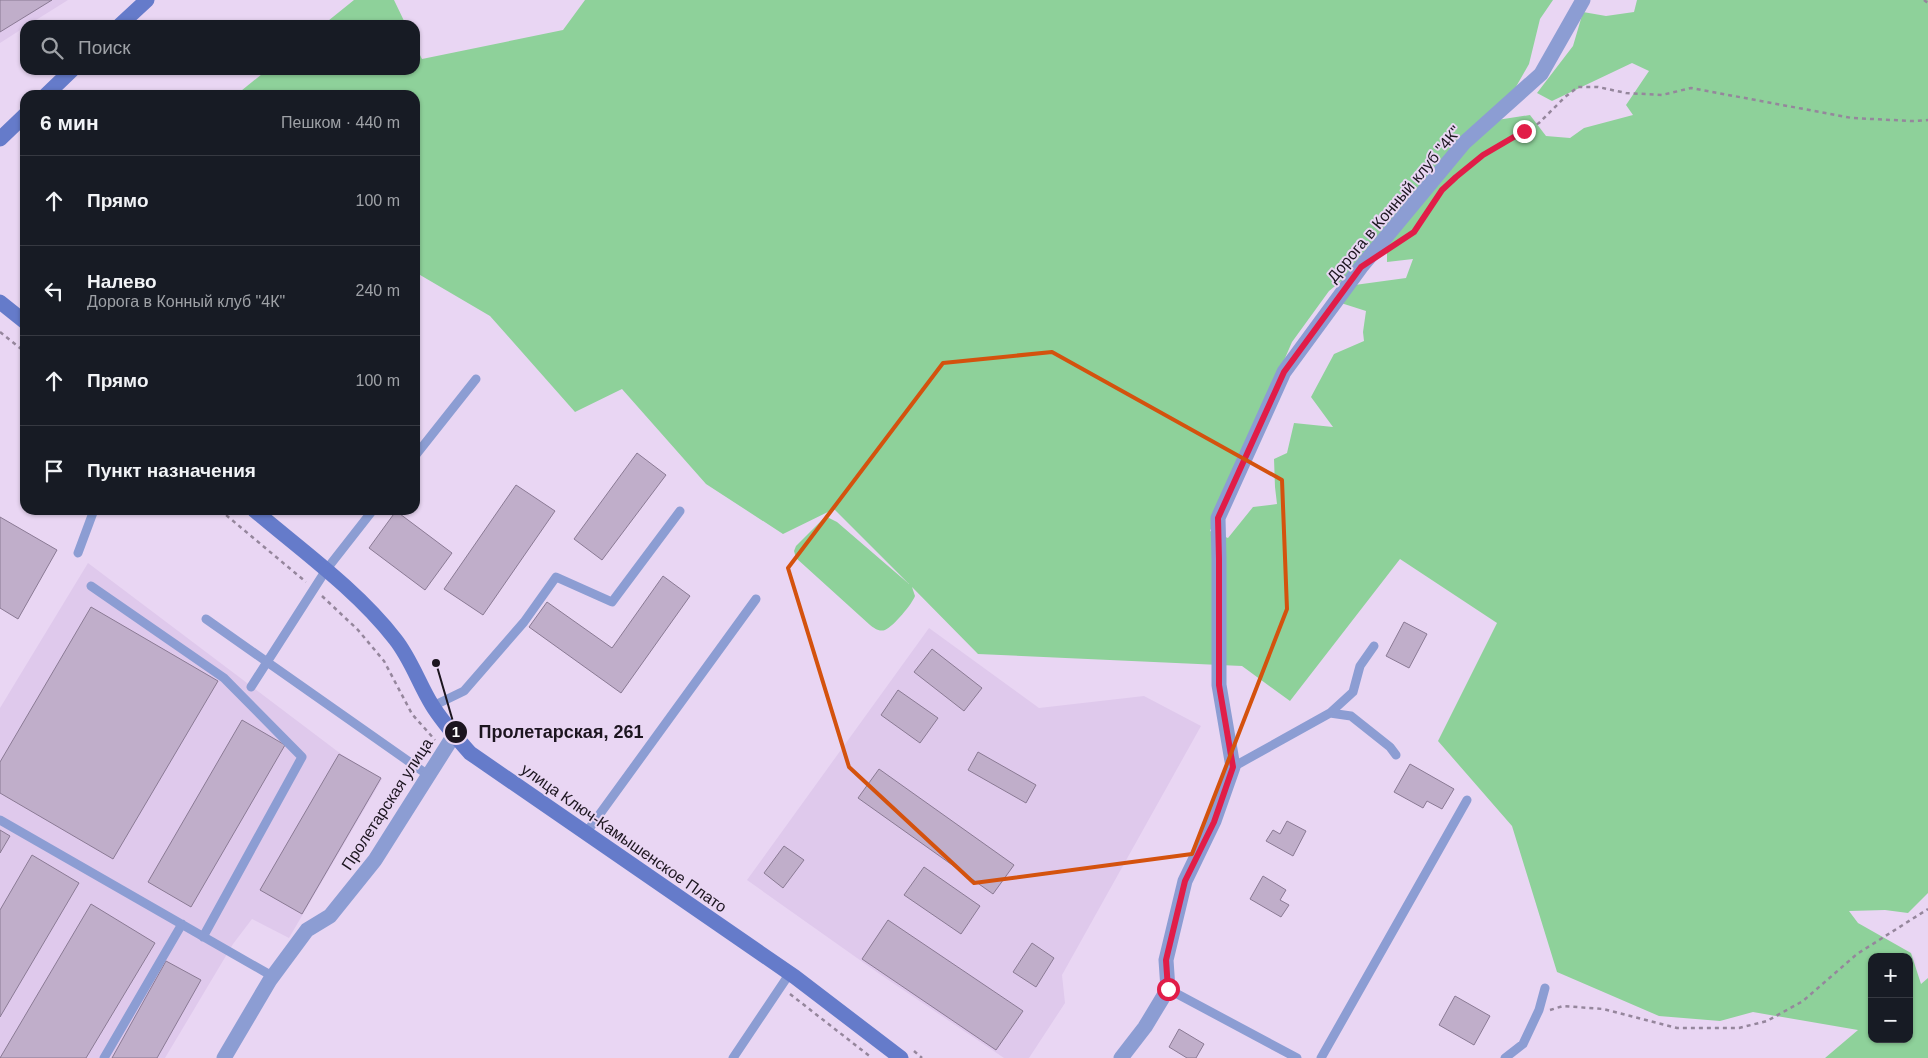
<!DOCTYPE html>
<html lang="ru">
<meta charset="utf-8">
<style>
:root{--surface:#171b24;--page:#242831;--text:#f1f3f6;--muted:#9ea1a6;--line:#363941}
body{margin:0;font-family:Arial,sans-serif;background:var(--page);color:var(--text)}
.controls{position:absolute;right:15px;bottom:15px;display:grid;overflow:hidden;border-radius:10px;box-shadow:0 1px 4px #0004}
.controls button{width:45px;height:45px;display:grid;place-items:center;padding:0;border:0;border-bottom:1px solid var(--line);background:var(--surface);color:var(--text);font:25px sans-serif}
.stop{position:absolute;width:15px;height:15px;margin:-11px;border:4px solid #e11d48;border-radius:50%;background:#fff}
.stop.end{background:#e11d48;border-color:#fff;box-shadow:0 1px 5px #0008}
.list{margin:0;padding:0;list-style:none}
h2{display:flex;justify-content:space-between;align-items:center;height:65px;margin:0;padding:0 20px;font-size:21px}
h2 small{font-size:16px;font-weight:400;color:var(--muted)}
.list li{display:grid;grid-template-columns:32px 1fr auto;gap:15px;align-items:center;box-sizing:border-box;height:90px;padding:0 20px;border-top:1px solid var(--line)}
.list b{display:block;font-size:19px;white-space:nowrap}
.list p{margin:0;font-size:16px;white-space:nowrap;color:var(--muted)}
.list em{font-size:16px;font-style:normal;color:var(--muted)}
.icon{flex:none;width:28px;height:28px;fill:none;stroke:currentColor;stroke-width:2;stroke-linecap:round;stroke-linejoin:round}
.map{position:relative;flex:none;width:1928px;height:1058px;overflow:hidden}
.search{position:absolute;background:var(--surface);box-shadow:0 1px 4px #0004;left:20px;top:20px;width:400px;height:55px;display:flex;align-items:center;gap:12px;box-sizing:border-box;padding:0 18px;border-radius:15px;color:var(--muted);font-size:19px}
.panel{position:absolute;background:var(--surface);box-shadow:0 1px 4px #0004;left:20px;top:90px;width:400px;height:425px;border-radius:15px}
.map>svg:first-child{display:block}
</style>
<div class="map">
<svg width="1928" height="1058" viewBox="0 0 1928 1058">
<rect width="100%" height="100%" fill="#e9d6f3"/>
<path fill="#dfc9ec" d="M0,0h68l-40,25h-3v2l-25,16z
M88,563l253,191 41,25 -93,159 -37,-19 -19,25 -68,114h-165v-350z
M929,628l110,80 105,-12 57,30 -139,249 3,28 -36,55h-25l-123,-83 -134,-95z"/>
<path fill="#8ed19a" fill-rule="evenodd" d="M354,0h40l12,25h-83z
M585,0h968l-13,19 -11,45 -32,56 33,-5 16,21 24,2 14,-10 49,-13 -7,-10 23,-34 -17,-8 -80,38 -15,-8 36,-47 10,-34 23,4 28,-4 3,-12h291v893l-20,20 -23,-3 -36,1 9,12 53,30 10,31 7,-6v80h-103l33,-28 -105,-18 -33,9 -61,-5 -102,-44 -45,-146 -74,-85 59,-118 -97,-64 -110,142 -48,-35 -264,-12 -66,-67 3,9c-3,8 -21,30 -30,34 -6,2 -11,-2 -15,-5l-74,-67 -2,-7 2,-5 27,-27 6,-1 8,4 72,62 -75,-75 -51,25 -77,-50 -84,-95 -47,23 -85,-96 -75,-44v-177h-179l31,-25h148v-25l7,14 141,-29zM1387,244v18l26,-3 -7,19 -66,9 1,16 25,8 -3,21 1,9 -30,13 -23,43 22,30 -39,-4 -7,30 -13,6 1,28 2,17 -24,3 -25,31 -18,-7 82,-189 37,-51zM1872,957h37v82h-37z"/>
<path fill="#c0aeca" stroke="#8a7a94" d="M0,0h52l-52,32z
M637,453l29,22 -64,85 -28,-21z
M516,485l39,26 -72,104 -39,-26z
M396,511l56,42 -27,37 -56,-42z
M0,517l57,33 -39,69 -18,-11z
M663,576l27,20 -69,97 -92,-66 18,-25 65,46z
M91,607l127,74 -105,178 -113,-66v-31z
M1404,622l23,12 -18,34 -23,-12z
M932,649l50,39 -18,23 -50,-39z
M898,690l40,28 -18,25 -39,-28z
M242,720l43,25 -94,162 -43,-25z
M978,752l58,33 -10,18 -58,-33z
M339,754l42,24 -79,136 -42,-24z
M1410,764l44,25 -12,20 -15,-8 -4,7 -29,-16z
M879,769l135,96 -21,29 -135,-96z
M1287,821l19,10 -13,25 -27,-15 7,-11 7,4z
M0,830l10,6 -10,17z
M784,846l20,14 -21,28 -19,-15z
M32,855l47,28 -79,134v-107z
M924,867l56,39 -19,28 -57,-39z
M1263,876l23,14 -6,10 9,5 -8,12 -31,-18z
M91,904l64,39 -69,115h-86z
M888,920l135,91 -27,39 -134,-91z
M1032,943l22,15 -18,29 -23,-15z
M166,961l35,19 -44,78h-45z
M1455,996l35,20 -16,29 -35,-20z
M1179,1029l25,15 -8,14h-9l-18,-11z"/>
<g fill="none" stroke-linecap="round" stroke-linejoin="round">
<path stroke="#95869c" stroke-width="2.5" stroke-dasharray="4 4" stroke-linecap="butt" d="M1924,0l4,3
M1457,177l26,-22 56,-32 26,-26 13,-10h20l28,6 36,2 29,-7 161,30 60,3 16,-1
M1406,237l9,-5 12,-19
M0,332l25,20
M220,510l86,72
M322,596l36,34 26,31 28,53 23,26
M790,994l82,64
M1550,1010l13,-4 40,3 74,19h62l28,-7 36,-20 54,-47 71,-45
M914,1051l8,7"/>
<path stroke="#8c9dd3" stroke-width="9" d="M415,456l61,-77
M78,553l16,-43
M91,586l133,92 78,79 -99,180
M206,619l222,156
M251,687l75,-117 47,-60
M433,706l31,-15 60,-69 32,-45 56,25 68,-91
M1330,713l23,-21 7,-26 14,-20
M1233,767l97,-54 21,3 39,31 6,8
M0,820l272,156
M586,833l170,-234
M1168,989l129,69
M104,1058l78,-134
M733,1058l57,-85
M1321,1058l146,-258
M1505,1058l18,-14 16,-34 6,-22"/>
<path stroke="#8c9dd3" stroke-width="15" d="M224,1058l46,-78 37,-50 23,-14 45,-56 79,-125
M1121,1058l24,-31 23,-38 -2,-29 19,-79 29,-60 19,-54 -14,-82v-126l-1,-41 66,-146 77,-105 103,-124 77,-69 42,-74"/>
<path stroke="#657bca" stroke-width="15" d="M120,25l27,-25
M46,95l26,-25
M0,139l25,-24
M0,302l25,20
M254,510c47,40 103,80 141,129 16,20 24,45 37,66 11,18 25,33 38,48l325,224 106,81"/>
</g>
<g fill="none" stroke-linecap="round" stroke-linejoin="round">
<path stroke="#e11d48" stroke-width="6" d="M1168,989l-2,-29 19,-79 29,-59 19,-55 -14,-82v-126l-1,-41 66,-146 77,-105 53,-35 28,-42 14,-13 27,-22 41,-24"/>
</g>
<path fill="none" stroke="#d4520e" stroke-width="4" stroke-linejoin="round" d="M1052,352l230,128 5,129 -95,245 -218,29 -125,-116 -61,-199 155,-205z"/>
<g text-anchor="middle" dominant-baseline="central" stroke-width="4" stroke-linejoin="round" paint-order="stroke">
<g font-size="16" fill="#1c151f" stroke="#e9d6f3">
<text transform="translate(1394 204) rotate(-50)">Дорога в Конный клуб "4К"</text>
<text transform="translate(387 804) rotate(-57)">Пролетарская улица</text>
<text transform="translate(624 838) rotate(35)">улица Ключ-Камышенское Плато</text>
</g>
</g>
<path fill="none" stroke="#1c151f" stroke-width="2" d="M436 663L456 732"/>
<g fill="#1c151f" stroke="#e9d6f3" stroke-width="2">
<circle cx="436" cy="663" r="5"/>
<circle cx="456" cy="732" r="12"/>
</g>
<g font-size="15" text-anchor="middle" font-weight="bold" fill="#fff">
<text x="456" y="737">1</text>
</g>
<g font-size="18" text-anchor="middle" font-weight="bold" fill="#1c151f" stroke="#e9d6f3" stroke-width="4" stroke-linejoin="round" paint-order="stroke">
<text x="561" y="738">Пролетарская, 261</text>
</g>
</svg>
<div class="controls">
<button>+</button>
<button>−</button>
</div>
<div class="stop" style="left:1168px;top:989px"></div>
<div class="stop end" style="left:1524px;top:131px"></div>
<div class="search"><svg class="icon" aria-label="search" viewBox="0 0 24 24"><circle cx="10" cy="10" r="6"/><path d="M15 15l6 6"/></svg>Поиск</div>
<section class="panel">
<h2>6 мин<small>Пешком · 440 m</small></h2>
<ul class="list">
<li><svg class="icon" aria-label="ahead" viewBox="0 0 24 24"><path d="M12 20V5M6 11l6-6 6 6"/></svg><div><b>Прямо</b></div><em>100 m</em></li>
<li><svg class="icon" aria-label="left" viewBox="0 0 24 24"><path d="M17 20v-9H6M10 6l-5 5 5 5"/></svg><div><b>Налево</b><p>Дорога в Конный клуб &quot;4К&quot;</p></div><em>240 m</em></li>
<li><svg class="icon" aria-label="ahead" viewBox="0 0 24 24"><path d="M12 20V5M6 11l6-6 6 6"/></svg><div><b>Прямо</b></div><em>100 m</em></li>
<li><svg class="icon" aria-label="arrive" viewBox="0 0 24 24"><path d="M6 21V4h12l-3 4 3 4H6"/></svg><div><b>Пункт назначения</b></div></li>
</ul>
</section>
</div>
